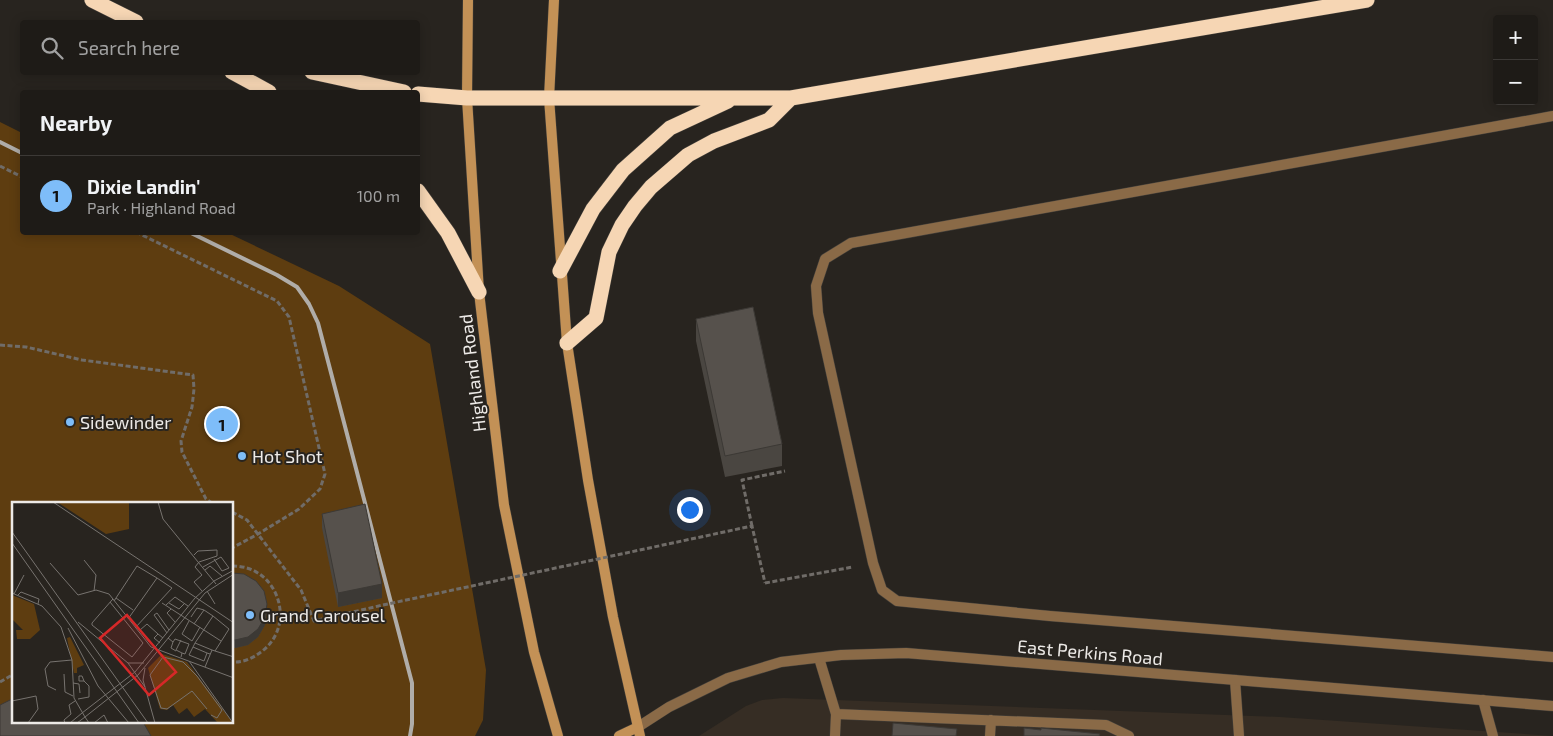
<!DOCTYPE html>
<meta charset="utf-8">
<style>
:root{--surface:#1e1b17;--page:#262420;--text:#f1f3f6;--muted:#a1a1a1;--line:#3c3936;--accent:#7ebdf9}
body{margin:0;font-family:"Exo 2",sans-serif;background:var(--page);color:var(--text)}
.controls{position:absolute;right:15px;top:15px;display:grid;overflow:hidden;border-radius:5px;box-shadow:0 2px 12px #0003}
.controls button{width:45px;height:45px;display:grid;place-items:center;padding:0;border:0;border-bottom:1px solid var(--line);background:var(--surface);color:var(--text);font:25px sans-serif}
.you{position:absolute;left:689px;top:509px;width:18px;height:18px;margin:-12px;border:4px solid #fff;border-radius:50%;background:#1a73e8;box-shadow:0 0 0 8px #1a73e833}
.badge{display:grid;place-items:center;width:32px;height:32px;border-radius:50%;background:var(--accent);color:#111;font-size:16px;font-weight:700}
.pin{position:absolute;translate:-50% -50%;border:2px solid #fff;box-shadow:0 1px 5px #0006}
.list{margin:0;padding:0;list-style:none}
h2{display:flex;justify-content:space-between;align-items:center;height:65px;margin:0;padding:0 20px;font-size:21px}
h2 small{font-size:16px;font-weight:400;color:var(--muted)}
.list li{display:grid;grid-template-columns:32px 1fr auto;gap:15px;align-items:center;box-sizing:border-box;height:80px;padding:0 20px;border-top:1px solid var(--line)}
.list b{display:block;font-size:19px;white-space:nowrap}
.list p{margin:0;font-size:16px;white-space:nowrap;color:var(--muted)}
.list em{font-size:16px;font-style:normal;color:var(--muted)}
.icon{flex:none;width:28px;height:28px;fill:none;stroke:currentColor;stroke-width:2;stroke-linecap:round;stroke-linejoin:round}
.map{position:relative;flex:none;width:1553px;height:736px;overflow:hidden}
.search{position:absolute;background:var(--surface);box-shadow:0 2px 12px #0003;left:20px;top:20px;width:400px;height:55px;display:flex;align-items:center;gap:12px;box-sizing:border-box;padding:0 18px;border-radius:5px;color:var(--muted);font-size:19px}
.panel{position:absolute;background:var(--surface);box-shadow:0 2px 12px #0003;left:20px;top:90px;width:400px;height:145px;border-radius:5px}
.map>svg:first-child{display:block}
</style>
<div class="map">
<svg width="1553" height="736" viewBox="0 0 1553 736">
<rect width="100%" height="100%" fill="#28241f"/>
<path fill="#362d24" d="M783,698l497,19 273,19h-854l47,-30 16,-6z"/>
<path fill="#5e3d10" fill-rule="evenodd" d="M0,122l22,11v99l206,1 111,53 91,58 56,326 -3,50 -8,16h-475zM14,503h218v219h-218z"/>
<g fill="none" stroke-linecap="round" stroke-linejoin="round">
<defs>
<path id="lane" d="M1553,116l-702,127 -26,16 -9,27 2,27 55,250 9,27 15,11 153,15 503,41
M819,658l17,56 -1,22
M1235,680l4,56
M1483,700l10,36
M836,714l270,11 23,11
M990,736l1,-16"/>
<path id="street" d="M638,727l31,-20 59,-29 53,-16 60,-7 65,-2 647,53"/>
<path id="secondary" d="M468,0l-1,98 12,194 25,213 30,147 24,84
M554,0l-5,98 18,245 21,137 25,137 27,119
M619,736l19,-9"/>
<path id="highway" d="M92,0l44,22
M232,72l37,20
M312,72l92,20
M418,94l49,4h324l576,-98
M418,191l30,42 31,59
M560,271l33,-62 30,-39 47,-42 58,-27
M567,343l29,-25 13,-66 13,-27 13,-19 16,-19 37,-32 26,-14 55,-21 22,-22"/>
</defs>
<use href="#lane" stroke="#44403b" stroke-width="11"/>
<use href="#street" stroke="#44403b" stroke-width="11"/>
<use href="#secondary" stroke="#44403b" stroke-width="11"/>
<use href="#highway" stroke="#44403b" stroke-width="16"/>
<path stroke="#706c68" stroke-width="3" stroke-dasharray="5 2.5" stroke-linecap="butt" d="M0,166l22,11
M136,232l141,69 12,16 36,157 -5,15 -21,20 -41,25 -26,14
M0,345l26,2 56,13 111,15 1,14 -2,18 -11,34 1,11 24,47 6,4
M232,512l15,8 54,70 13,31 69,-16
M752,526l-10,-46 43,-9
M232,566c46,-1 66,59 29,86 -8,6 -18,11 -29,10
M765,583l88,-16
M0,682l14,-8"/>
<use href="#lane" stroke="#8a6a47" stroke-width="10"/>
<use href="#street" stroke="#8a6a47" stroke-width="10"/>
<use href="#secondary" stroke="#c39156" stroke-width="10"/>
<use href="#highway" stroke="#f6d6b4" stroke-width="15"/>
<path stroke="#b0ada9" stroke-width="4" d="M0,142l22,11
M189,232l88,43 20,12 12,17 9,19 94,360v41l-2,12"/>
<path stroke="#706c68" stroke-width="3" stroke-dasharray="5 2.5" stroke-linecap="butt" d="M383,605l369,-79 13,57"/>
</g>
<path fill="#4a4641" d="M696,319l86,125v22l-57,11 -29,-136z
M322,514l60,84 -44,9 -16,-79z
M232,573l35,39 -2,13 -7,12 -10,8 -13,3h-3z"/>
<path fill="#3c3935" d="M382,584v14l-44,9v-14z
M267,604l-2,21 -7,12 -10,8 -13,3v-8z"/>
<path fill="#56514c" stroke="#3c3935" d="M753,307l29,137 -57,12 -29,-137z
M365,504l17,80 -44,9 -16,-79z
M232,573l12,1 12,7 8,10 3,13 -2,13 -7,12 -10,8 -13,3h-3z
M14,698v24h129l8,14h-151v-31z
M893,723l64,6 -1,7h-64z
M1024,728l17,2v-2l59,6 -1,2h-75z"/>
<g fill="#7ebdf9" stroke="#28241f" stroke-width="2">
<circle cx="70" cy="422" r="5"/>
<circle cx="242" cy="456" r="5"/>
<circle cx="250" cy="615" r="5"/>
</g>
<g text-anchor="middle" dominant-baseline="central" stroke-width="4" stroke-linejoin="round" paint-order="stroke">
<g font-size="18" fill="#edeae7" stroke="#28241f">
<text transform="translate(472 373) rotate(-97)">Highland Road</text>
<text transform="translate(1090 652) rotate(5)">East Perkins Road</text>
</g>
<g font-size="18" fill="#edeae7" stroke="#28241f" text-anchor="start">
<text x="80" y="422">Sidewinder</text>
<text x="252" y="456">Hot Shot</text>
<text x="260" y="615">Grand Carousel</text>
</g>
</g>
<g transform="translate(12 502)">
<rect width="221" height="221" fill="#28241f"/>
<path d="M45,0h72v27l-23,5zM0,93l22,9 6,26 -10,9h-13l-1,-9h7l-11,-11zM58,135l14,28 -7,3v5h-3l-7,-35zM150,152l25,8 46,61 -16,-1 -12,-13 -11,8 -7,-9 -8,6 -6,-9 -6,5 -7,-1 -12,-41z" fill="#5e3d10"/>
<path fill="none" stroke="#77736f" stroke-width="1" d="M41,0l181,121M146,0l5,17 53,65M0,30l136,191M0,41l127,180M182,53l4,-4 19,-1v6l-18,6M202,57l8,12 7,-3M72,58l12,15 -2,16M187,60l-4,5 7,8 -8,7 8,9M38,61l28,32 18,-5 13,4 42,53 83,31M191,65l18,-10 8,11M193,68l5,-4 12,10M195,89l8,13M0,91l30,13 19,21 11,33 2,38 11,19 53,-42 67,-82 29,-19M2,92l10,-19M6,93l3,-3 18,7 -1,5M104,96l17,12M102,99l23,-35 20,12M98,100l33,41 -11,14 -40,-32v-2l20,-23 1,-1M150,101l59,38M157,101l10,6 6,-6M154,103l9,-8 13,9M159,107l-4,4 8,9M179,115l6,-9 7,2M116,117l29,-41 15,10 -37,40M177,119l-7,13 10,7 8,-14M66,120l50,41 17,24M182,122l10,-14 9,6M56,126l30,58 31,37M155,131l-13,-18 3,-2 12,17M156,136l5,4 -2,6 5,3M137,140l-9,-12 7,-6 11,10M161,140l2,-3 14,5 -4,10 -3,-1M148,141l-6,-5 4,-4 5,4M183,141l-6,12 15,6 3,-8 3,1M181,145l14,6M203,149l19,6M169,155l1,-4 -6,-3 5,-10M177,159l44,62M116,161h16M193,165l7,-17 -17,-7 18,-27 16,13 -14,22 -3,-1M133,166l-2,12 12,43M52,172l1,18 8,4M67,174h3l2,5h-5zM61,181l6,1 1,9M44,188l-8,-4 -3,-17 5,-7 22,-2M66,197l11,-2v-11l-5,-5M0,199l24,-5 2,13 -10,14M195,207l-15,-18 -25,18 -6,-1 -11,-33 13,-18 20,5 14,14 25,34 -5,8 -6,-3M70,211l53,-41 60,-74 19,-17 20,-11M53,221l-1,-3 7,-6 -2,-9 6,-4M58,221l12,-10M65,221l8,-6 4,6M82,221l10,-8 4,8"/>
<path fill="#d62828" fill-opacity="0.15" stroke="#d62828" stroke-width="2.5" d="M115,113l49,57 -27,23 -49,-57z"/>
<rect width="221" height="221" fill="none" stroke="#edeae7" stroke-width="2.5"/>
</g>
</svg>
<div class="controls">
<button>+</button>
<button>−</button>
</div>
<div class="you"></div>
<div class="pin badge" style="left:222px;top:424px">1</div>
<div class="search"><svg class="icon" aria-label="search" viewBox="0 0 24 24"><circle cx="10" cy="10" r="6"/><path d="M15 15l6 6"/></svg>Search here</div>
<section class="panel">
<h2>Nearby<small></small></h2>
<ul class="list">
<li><span class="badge">1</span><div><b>Dixie Landin'</b><p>Park · Highland Road</p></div><em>100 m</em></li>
</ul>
</section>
</div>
